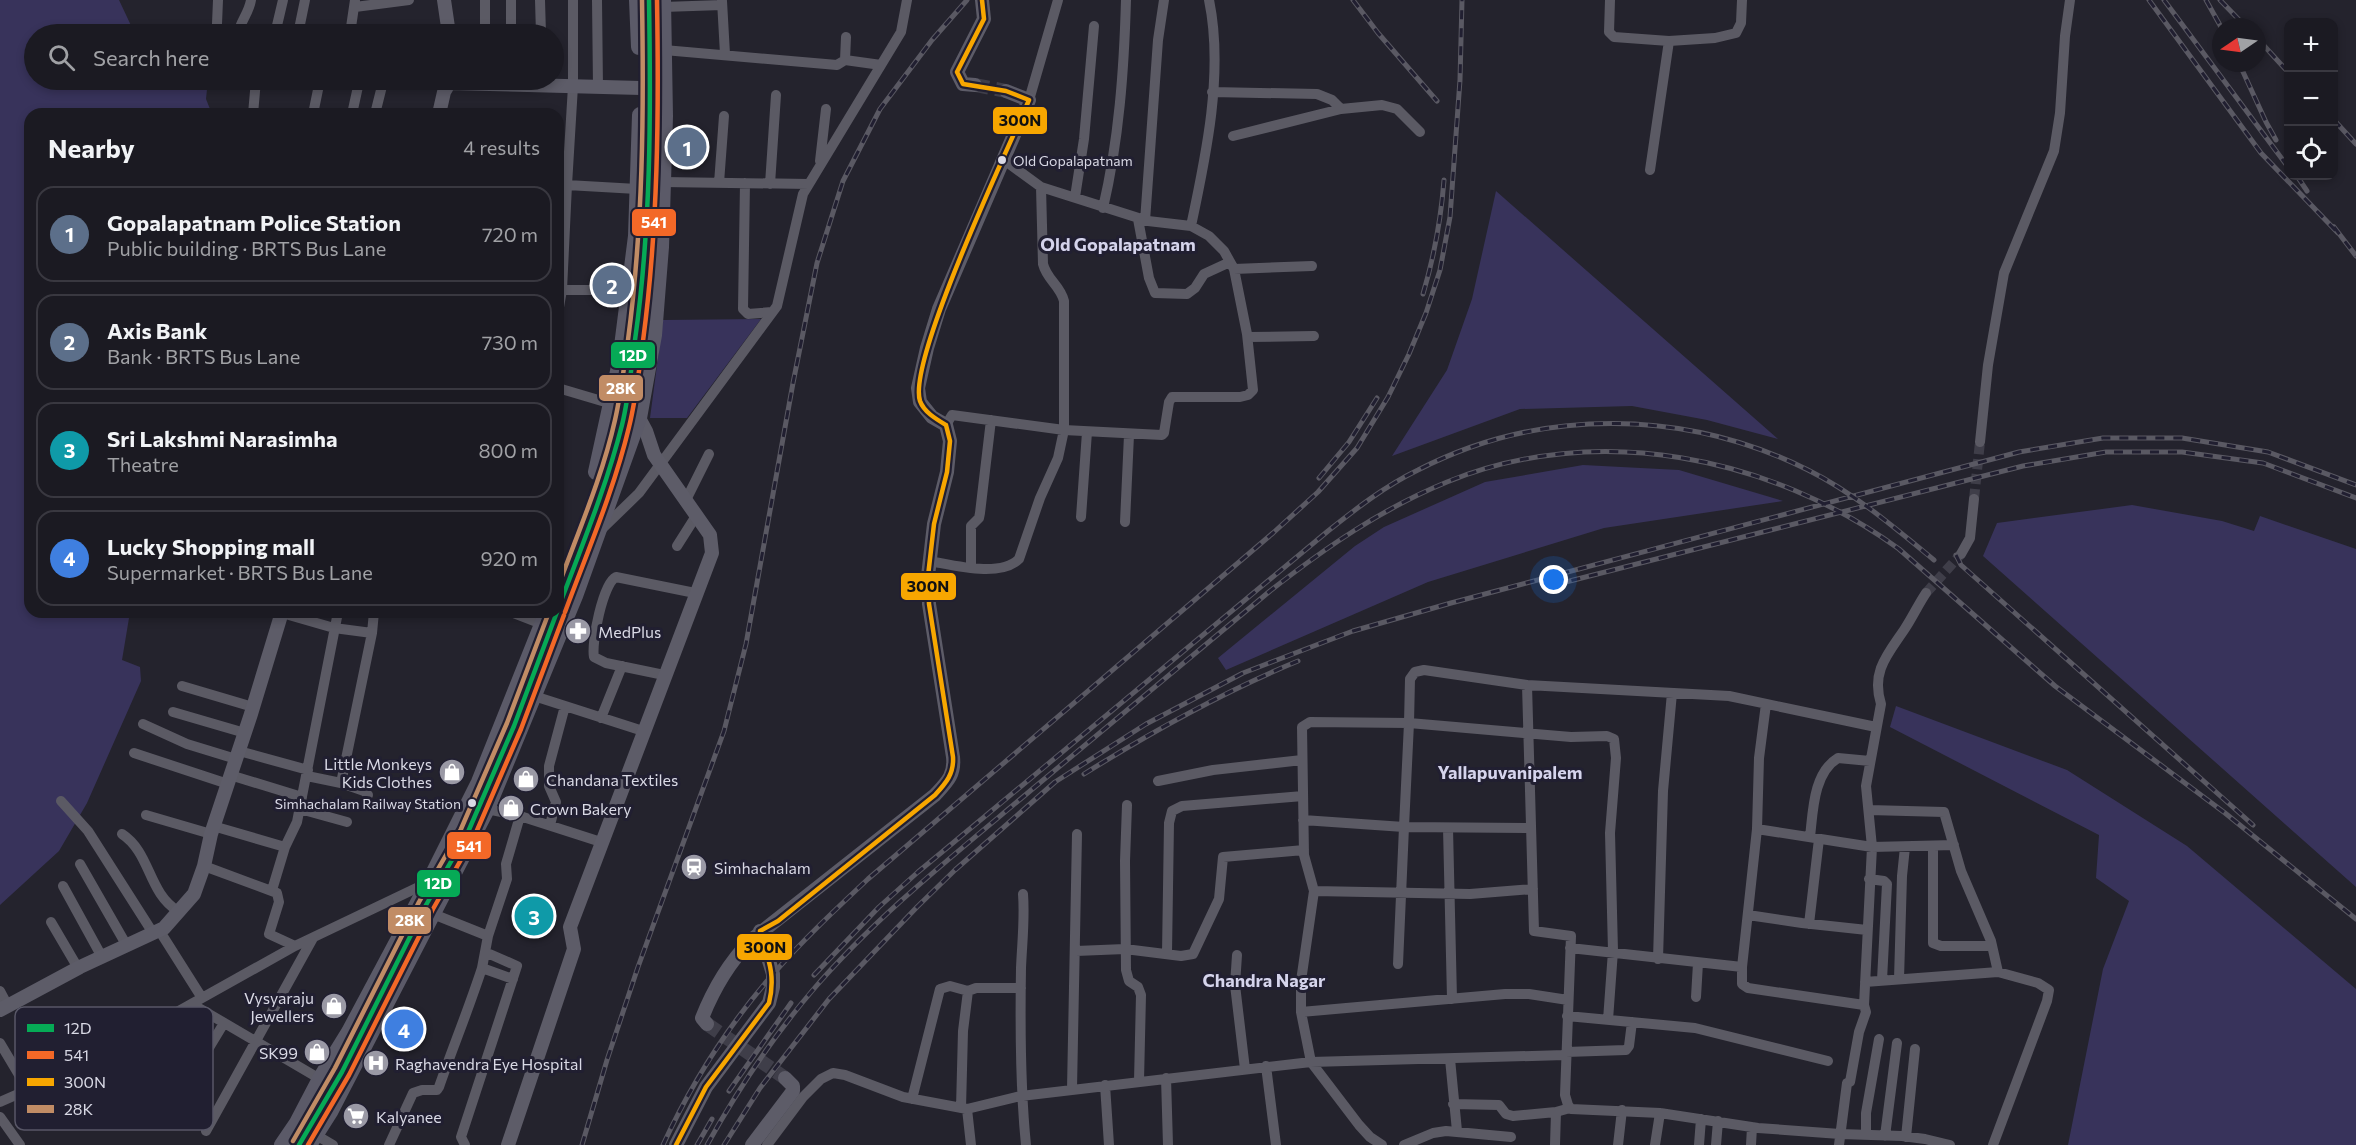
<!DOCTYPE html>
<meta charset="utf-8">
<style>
:root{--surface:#1b1a22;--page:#28272f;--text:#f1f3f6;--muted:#a0a1a5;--line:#393840;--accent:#9a99a5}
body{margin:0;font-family:Commissioner,sans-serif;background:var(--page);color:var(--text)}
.controls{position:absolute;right:18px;top:18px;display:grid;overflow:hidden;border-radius:12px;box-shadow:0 3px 9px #0003}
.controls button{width:54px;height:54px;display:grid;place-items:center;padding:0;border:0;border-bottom:2px solid var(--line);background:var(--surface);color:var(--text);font:30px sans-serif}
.compass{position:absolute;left:2212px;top:18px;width:54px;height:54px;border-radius:50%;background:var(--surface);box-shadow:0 3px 9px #0003;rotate:257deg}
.you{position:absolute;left:1554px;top:580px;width:21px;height:21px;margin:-15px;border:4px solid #fff;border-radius:50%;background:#1a73e8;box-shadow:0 0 0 9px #1a73e833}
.badge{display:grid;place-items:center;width:39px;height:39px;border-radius:50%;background:var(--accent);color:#fff;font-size:20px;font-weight:700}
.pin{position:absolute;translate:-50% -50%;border:3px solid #fff;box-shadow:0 2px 6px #0006}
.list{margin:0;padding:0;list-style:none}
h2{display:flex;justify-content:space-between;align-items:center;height:78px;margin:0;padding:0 24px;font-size:26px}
h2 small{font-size:20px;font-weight:400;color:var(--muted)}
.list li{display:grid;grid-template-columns:39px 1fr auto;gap:18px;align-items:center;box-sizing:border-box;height:96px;margin:0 12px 12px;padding:0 12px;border:2px solid var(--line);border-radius:18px}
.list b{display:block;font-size:22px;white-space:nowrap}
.list p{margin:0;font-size:20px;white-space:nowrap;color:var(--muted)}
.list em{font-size:20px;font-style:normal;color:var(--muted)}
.icon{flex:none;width:33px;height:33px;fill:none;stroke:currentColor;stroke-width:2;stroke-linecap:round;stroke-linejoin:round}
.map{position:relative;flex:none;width:2356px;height:1145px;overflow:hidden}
.search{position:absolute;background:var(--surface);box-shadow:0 3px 9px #0003;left:24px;top:24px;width:540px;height:66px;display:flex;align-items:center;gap:15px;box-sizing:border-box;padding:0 21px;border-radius:33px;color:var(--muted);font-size:22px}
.panel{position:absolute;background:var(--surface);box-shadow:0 3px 9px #0003;left:24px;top:108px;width:540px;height:510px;border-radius:18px}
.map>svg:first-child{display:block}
</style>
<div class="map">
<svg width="2356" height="1145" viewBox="0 0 2356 1145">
<rect width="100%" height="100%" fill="#24232d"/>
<path fill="#38335b" d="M0,0h119l16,34h-101v46h174l-2,19 6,15h-182v498h100l-8,48 18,7 1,14 -54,122 -28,48 -59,54z
M1496,191l282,248 -71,-19 -75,-14 -112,3 -128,47 55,-86 25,-71z
M761,319l-74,99h-37l13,-98z
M1583,465l96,5 104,31 -179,27 -176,54 -202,88 -8,-12 137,-112 29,-19 101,-45z
M2132,505l90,16 32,10 6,-15 96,33v338l-373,-331 14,-33z
M1896,706l171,64 120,76 169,143v156h-288l35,-176 26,-68 -33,-23 3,-43 -209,-108z"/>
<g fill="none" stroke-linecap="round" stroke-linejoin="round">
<path stroke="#3f3e49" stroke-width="10" stroke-dasharray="10 5" stroke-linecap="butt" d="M1974,499l6,-57
M1926,593l35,-39"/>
<path stroke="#3f3e49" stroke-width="14" stroke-dasharray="14 7" stroke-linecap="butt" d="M975,85l31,6
M707,1024l78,54"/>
<path stroke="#5b5a64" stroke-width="10" d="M485,0v34
M511,0v34
M540,0l1,34
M597,0l1,87
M1610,0l-1,32 5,5 55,4
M722,1l3,53
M355,7l54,-7
M663,7l59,-2
M217,24l1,-24
M238,34c2,-12 11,-21 13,-34
M275,34l8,-34
M298,34l7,-34
M350,34l5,-34
M664,50l173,15 8,-5 1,-23
M845,60l36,5
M335,80l13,2 101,1
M1212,92l105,2 15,6 9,9
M1029,100l29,-100
M253,114l3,-34
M313,114l7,-34
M352,114l7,-32
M375,114l8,-32
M1233,136l108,-27 41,-4 15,4 23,23
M820,161l6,-52
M1650,170l19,-129 46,-3 21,-5 5,-10 1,-23
M663,182l146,2
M719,183l5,-67
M745,183l-2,126 5,5 24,-2
M770,184l6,-89
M558,185h9l6,-99v-86
M1075,197l9,-58 10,-113
M1103,208c16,-68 21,-138 23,-208
M1138,219l11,59 6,15 32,1 8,-6 9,-14 26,-12
M1145,221l13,-181 6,-40
M1191,226c15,-70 33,-154 18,-226
M1234,269l78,-3
M558,290h71
M558,313l4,-23 5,-105 70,4
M1248,337l66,-1
M558,388l54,16
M946,425l6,-10 112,15 98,5 2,-2 5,-31 3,-5h68l8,-2 5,-5 -6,-56 -13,-65 -10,-18 -15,-15 -18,-10 -43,-5 -107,-34
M1980,442l8,-77 16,-92 50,-122 6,-38 5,-77 5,-36
M685,502l24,-48
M1081,517l6,-85
M1125,522l4,-87
M602,529l37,-36 138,-187 26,-112 98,-162 6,-32
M677,546l19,-30
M1961,554l9,-16 4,-39
M929,561c24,4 71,17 90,-2l21,-61 18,-40 6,-28v-129c-4,-16 -17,-21 -21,-37l-2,-77 -37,-27
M971,568v-42l8,-8 1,-5 11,-93
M511,612l31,12
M282,613l52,15 38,5 -31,150 -34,-7
M372,633l2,-21
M664,675l-58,-12 -12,-6c-3,-14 9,-74 22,-80l79,16
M182,686l71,21
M534,696l109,35
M173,712l72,21
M601,718l21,-52
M143,724l44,20 49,15
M1876,727l-147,-31 -202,-11 7,246 37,5 -6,159 3,10 3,4 89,4 98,15 82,6 62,2 23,3 25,6
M239,751l69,19
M134,753l94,31
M230,775l72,22
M1158,781l55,-11 89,-10
M341,783l23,8 4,4
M61,801l27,30 65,102
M1127,805l-2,56 1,109 3,11 9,6 3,8 -2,86
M300,809l47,13
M487,809l33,7 81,26
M1869,810l75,2 17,59 30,70 7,31
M146,815l65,19
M1303,820l101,7 5,-104 162,14 36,-1 7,3 2,19 -6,75 3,118 -5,69
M550,825l6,-23 -7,-16v-20l16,-60
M213,826l72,21
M1448,828l4,171
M1757,829l2,-71 7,-54
M122,834c29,19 26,59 56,77
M1810,837c3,-25 3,-64 28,-79l32,3
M1933,847v96l8,3h51
M80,864l47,82
M204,866l73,27 2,9 -10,32 26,12
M1869,879l15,2 3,3 -5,96
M63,886l39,71
M272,890l13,-43 12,-25 41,-210
M1314,891l156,3 63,-5
M1023,894c2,25 -1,49 -2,74 -1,59 -1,118 5,177
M433,914l55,22
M1748,915l54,8 65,7
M51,922l27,46
M1809,924l10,-85
M159,930l43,68
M1570,948l172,19 15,-138 115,18 82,-2
M1076,951l49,-2 56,7 12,-2 26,-55 4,-42 81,-7
M1167,953l2,-130 3,-12 10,-5 121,-10
M1237,955l-2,30 10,84
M1658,959l5,-168 9,-98
M1398,964l6,-137 126,1
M1742,967v17l6,4 116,17
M513,979l-31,-11 6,-32 19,-57 -1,-15 14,-48
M1899,979l3,-103 3,-29
M1865,982l133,-10 40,11 11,7 -2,11 -54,144
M0,991l8,15
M1696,997l2,-34
M192,1004l128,75
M1301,1012l204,-18h24l39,6
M1567,1016l128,12 133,33
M0,1043l28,47
M1566,1052l60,-2 3,-4 3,-24
M1450,1059l7,72
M198,1066l26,-43
M1266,1066l10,79
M1166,1078l2,67
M48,1081l16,30
M1105,1085l4,60
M1072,1089l5,-255
M912,1099l28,-110 10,-3 18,5
M0,1102l50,-22 68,-35 177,-99 132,-63
M1453,1104l46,1 7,9 7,2 43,-4 14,-4
M961,1108l2,-77 5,-40 8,-3h45
M967,1109l4,36
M0,1117l20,28
M206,1131l107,-193
M316,1135l17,10
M1866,1135v-22l13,-74
M1885,1136l12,-93
M1906,1137l9,-88
M389,1145l24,-52 9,-3h15l2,-3c14,-40 30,-79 43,-119
M465,1145l-4,-8 56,-171 -32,-14
M767,1145l36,-48 18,-18 12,-6 12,2 58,22 64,12 54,-13 290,-34 254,-7
M1382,1145l-12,-8 -11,-12 -48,-63 -10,-50v-31l13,-90 -10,-36 -2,-128 8,-5 99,1 1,-44 5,-7 9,-2 103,15
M1404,1145l29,-12 13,-2 65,6
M1555,1145l1,-33
M1618,1145l4,-35
M1655,1145l5,-32
M1699,1145l2,-26
M1716,1145l2,-24
M1751,1145l1,-18
M1839,1145l8,-62 3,-1 9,-50 7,-20 -2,-7 8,-158 -6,-61 15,-82c-10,-32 6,-49 23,-74 8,-12 14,-25 22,-37"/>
<path stroke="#5d5c68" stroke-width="14" d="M444,0l5,34
M449,83l192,5
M975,85l-12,-1 -6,-12 27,-53 -2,-19
M439,114l5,-22 7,-12
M0,1010l80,-43 84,-39 30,-34 10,-28 7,-32 40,-120 31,-102
M707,1024l-5,-6c11,-28 27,-55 48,-77l185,-146c12,-13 20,-20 18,-38l-24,-153 -1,-28 6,-52 13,-52 3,-31 -4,-16 -14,-8 -12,-15 -2,-14 9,-40 12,-39 90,-209 -23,-9
M508,1145l66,-196 -4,-22 142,-374 -2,-18 -56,-80 -8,-24 -7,-13 -7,-4
M676,1145l30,-58 63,-84 4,-16v-13l-13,-43
M752,1145l41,-54v-5l-8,-8"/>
<path stroke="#5b5a68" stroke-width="16" d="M637,0l2,47
M596,472l24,-110 16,-126 4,-121
M558,609c22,-61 49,-122 64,-185 6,-25 8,-50 12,-76 18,-116 18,-231 15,-348
M282,1145l15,-22 23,-44 29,-47 80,-150 50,-100 68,-170
M309,1145l21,-33 157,-303 88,-213 64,-178 15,-83 7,-88 4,-131 -2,-116"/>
<defs>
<path id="rail" d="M1353,0l25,33 59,68
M2149,0l112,153 77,80
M2164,0l124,167
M2206,0l15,27
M2220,0l26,27
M2257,38l31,34
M2239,63l27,59 10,18
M2334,120l22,24
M2297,176l10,15
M2334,227l22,29
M1423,294c11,-37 18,-75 21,-114
M1319,478l30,-36 28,-44
M1956,555l5,10 292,260
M1554,585l469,-119 83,-14h76l81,11 93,35
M1084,774c69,-43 139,-82 214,-113
M814,975l65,-68 39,-35 410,-341c29,-23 57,-45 90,-61 122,-63 268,-61 390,0 46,23 86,57 126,90
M729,1091l62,-88
M582,1145l25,-85 31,-93 86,-236 22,-87 47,-261 24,-120 26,-82 37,-72 52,-69 35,-40
M663,1145c28,-61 67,-122 111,-172 30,-34 62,-64 94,-94l405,-346 45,-41 39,-44 31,-51 21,-43 17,-41 14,-43 10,-53 10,-137 2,-80
M697,1145l15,-26
M707,1145c30,-54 65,-107 105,-154 66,-77 147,-140 224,-205 78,-65 156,-130 234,-195 55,-43 111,-82 177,-109 149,-61 324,-26 452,67l156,137 170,127 131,106
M724,1145l36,-57 69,-89 88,-92 38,-37 100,-88 91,-58 97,-51 110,-42 98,-28 568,-151 84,-14h79l86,14 88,33"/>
</defs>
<use href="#rail" stroke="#5a5963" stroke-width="5"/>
<use href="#rail" stroke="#211f31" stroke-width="3" stroke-dasharray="9" stroke-linecap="butt"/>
<defs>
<path id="bus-1" d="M558,609c23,-61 48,-121 64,-184 7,-28 9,-57 13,-85 16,-113 16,-226 14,-340
M299,1145l43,-73 84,-167 42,-73 46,-106 43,-114"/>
<path id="bus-2" d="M565,612c23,-62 49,-122 64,-185 7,-28 10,-57 14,-86 15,-113 16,-227 14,-341
M308,1145l41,-70 84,-166 42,-74 46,-106 43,-114"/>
<path id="bus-3" d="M676,1145l30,-58 63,-84c7,-28 -1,-45 -9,-72l18,-10 157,-126c11,-12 19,-21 18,-38l-24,-153 -1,-28 6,-52 13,-52 3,-31 -4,-16c-10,-6 -22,-13 -26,-24 -13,-40 88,-252 109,-301l-23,-9 -43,-7 -6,-12 27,-53 -2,-19"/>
<path id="bus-4" d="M558,587c20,-55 44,-109 57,-167 6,-26 9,-54 13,-80 15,-113 16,-226 14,-340
M293,1141l42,-73 84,-166 42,-73 46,-106 42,-111"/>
</defs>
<use href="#bus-1" stroke="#211f31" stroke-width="9"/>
<use href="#bus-2" stroke="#211f31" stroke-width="9"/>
<use href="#bus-3" stroke="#211f31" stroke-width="9"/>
<use href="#bus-4" stroke="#211f31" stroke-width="9"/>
<use href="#bus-1" stroke="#06aa56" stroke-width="4.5"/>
<use href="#bus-2" stroke="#f36827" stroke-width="4.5"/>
<use href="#bus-3" stroke="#f7a600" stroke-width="4.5"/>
<use href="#bus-4" stroke="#c18c65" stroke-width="4.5"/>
</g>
<defs>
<symbol id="pharmacy-disc" viewBox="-11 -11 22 22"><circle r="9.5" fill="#9a99a5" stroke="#211f31"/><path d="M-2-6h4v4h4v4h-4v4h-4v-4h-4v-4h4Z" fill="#fff"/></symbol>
<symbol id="shop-disc" viewBox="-11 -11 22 22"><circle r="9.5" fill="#9a99a5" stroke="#211f31"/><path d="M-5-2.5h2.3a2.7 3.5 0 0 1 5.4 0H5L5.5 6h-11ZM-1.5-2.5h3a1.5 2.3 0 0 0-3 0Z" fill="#fff"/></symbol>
<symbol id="station-disc" viewBox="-11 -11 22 22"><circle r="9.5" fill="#9a99a5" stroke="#211f31"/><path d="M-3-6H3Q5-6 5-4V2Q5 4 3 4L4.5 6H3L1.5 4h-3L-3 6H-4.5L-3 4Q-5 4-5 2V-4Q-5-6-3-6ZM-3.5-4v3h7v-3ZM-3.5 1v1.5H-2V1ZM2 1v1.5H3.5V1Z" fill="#fff"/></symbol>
<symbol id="hospital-disc" viewBox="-11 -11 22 22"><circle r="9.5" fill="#9a99a5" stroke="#211f31"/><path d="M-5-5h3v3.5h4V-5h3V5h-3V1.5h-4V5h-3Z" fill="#fff"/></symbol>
<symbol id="supermarket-disc" viewBox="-11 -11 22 22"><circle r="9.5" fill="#9a99a5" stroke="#211f31"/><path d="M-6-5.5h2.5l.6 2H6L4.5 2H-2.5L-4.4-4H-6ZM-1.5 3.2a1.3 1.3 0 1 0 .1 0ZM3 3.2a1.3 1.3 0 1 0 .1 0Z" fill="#fff"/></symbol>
</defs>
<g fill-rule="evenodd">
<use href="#pharmacy-disc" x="563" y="616" width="30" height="30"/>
<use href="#shop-disc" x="437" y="757" width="30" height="30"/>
<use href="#shop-disc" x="511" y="764" width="30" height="30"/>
<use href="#shop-disc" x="496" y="793" width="30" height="30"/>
<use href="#station-disc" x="679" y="852" width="30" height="30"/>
<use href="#shop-disc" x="319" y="991" width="30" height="30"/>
<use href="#shop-disc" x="302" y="1037" width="30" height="30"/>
<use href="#hospital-disc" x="361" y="1048" width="30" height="30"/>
<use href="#supermarket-disc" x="341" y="1101" width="30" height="30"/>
</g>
<g fill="#d9d9e5" stroke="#211f31" stroke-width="2">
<circle cx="1002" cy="160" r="5"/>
<circle cx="472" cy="803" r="5"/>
</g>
<g text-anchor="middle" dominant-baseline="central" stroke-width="6" stroke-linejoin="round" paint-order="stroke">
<g font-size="14" fill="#d9d9e5" stroke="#211f31" text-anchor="start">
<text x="1013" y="160">Old Gopalapatnam</text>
<text x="461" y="803" text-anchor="end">Simhachalam Railway Station</text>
</g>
<g font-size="16" fill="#d9d9e5" stroke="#211f31" text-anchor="start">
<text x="598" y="631">MedPlus</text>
<text x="432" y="763" text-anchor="end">Little Monkeys<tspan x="432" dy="18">Kids Clothes</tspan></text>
<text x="546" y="779">Chandana Textiles</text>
<text x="530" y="808">Crown Bakery</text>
<text x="714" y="867">Simhachalam</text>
<text x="314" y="997" text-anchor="end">Vysyaraju<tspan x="314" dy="18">Jewellers</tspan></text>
<text x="298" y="1052" text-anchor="end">SK99</text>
<text x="395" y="1063">Raghavendra Eye Hospital</text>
<text x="376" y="1116">Kalyanee</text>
</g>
<g font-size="18" font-weight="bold" fill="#d5d4ec" stroke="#211f31">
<text x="1118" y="244">Old Gopalapatnam</text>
<text x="1510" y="772">Yallapuvanipalem</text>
<text x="1264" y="980">Chandra Nagar</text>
</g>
</g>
<rect x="15" y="1007" width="198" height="123" rx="9" fill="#211f31" stroke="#585767" stroke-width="1.5"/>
<rect x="27" y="1024" width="27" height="8" fill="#06aa56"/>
<rect x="27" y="1051" width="27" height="8" fill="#f36827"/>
<rect x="27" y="1078" width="27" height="8" fill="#f7a600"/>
<rect x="27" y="1105" width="27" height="8" fill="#c18c65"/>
<g font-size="16" fill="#d9d9e5">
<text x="64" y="1034">12D</text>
<text x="64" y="1061">541</text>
<text x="64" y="1088">300N</text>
<text x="64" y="1115">28K</text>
</g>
<g stroke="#211f31" stroke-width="2">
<rect x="992" y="106" width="56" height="29" rx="6" fill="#f7a600"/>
<rect x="631" y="208" width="46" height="29" rx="6" fill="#f36827"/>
<rect x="610" y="341" width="46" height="28" rx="6" fill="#06aa56"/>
<rect x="598" y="374" width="46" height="28" rx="6" fill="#c18c65"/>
<rect x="900" y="572" width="57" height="29" rx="6" fill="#f7a600"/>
<rect x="446" y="831" width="46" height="29" rx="6" fill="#f36827"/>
<rect x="416" y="869" width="45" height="29" rx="6" fill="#06aa56"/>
<rect x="387" y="906" width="45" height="29" rx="6" fill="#c18c65"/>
<rect x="736" y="933" width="57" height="28" rx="6" fill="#f7a600"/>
</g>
<g font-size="16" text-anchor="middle" font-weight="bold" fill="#fff">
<text x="654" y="228">541</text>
<text x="633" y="361">12D</text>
<text x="621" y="394">28K</text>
<text x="469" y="852">541</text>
<text x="438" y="889">12D</text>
<text x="410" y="926">28K</text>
</g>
<g font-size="16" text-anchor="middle" font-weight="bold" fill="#111">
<text x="1020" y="126">300N</text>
<text x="928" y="592">300N</text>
<text x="765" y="953">300N</text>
</g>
</svg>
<div class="controls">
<button>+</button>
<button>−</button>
<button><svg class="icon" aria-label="locate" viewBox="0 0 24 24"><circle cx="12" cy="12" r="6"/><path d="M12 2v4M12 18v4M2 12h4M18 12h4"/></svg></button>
</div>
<svg class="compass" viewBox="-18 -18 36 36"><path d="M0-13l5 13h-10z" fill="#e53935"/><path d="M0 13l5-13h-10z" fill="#a0a1a5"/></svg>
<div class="you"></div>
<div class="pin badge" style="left:687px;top:147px;background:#5c6f8a">1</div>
<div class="pin badge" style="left:612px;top:285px;background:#5c6f8a">2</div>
<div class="pin badge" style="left:534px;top:916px;background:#0f9aa8">3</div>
<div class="pin badge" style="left:404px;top:1029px;background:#3f7fe0">4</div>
<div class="search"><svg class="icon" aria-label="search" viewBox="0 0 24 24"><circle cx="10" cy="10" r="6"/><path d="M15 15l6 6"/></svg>Search here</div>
<section class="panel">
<h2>Nearby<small>4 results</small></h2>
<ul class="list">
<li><span class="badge" style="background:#5c6f8a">1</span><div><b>Gopalapatnam Police Station</b><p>Public building · BRTS Bus Lane</p></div><em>720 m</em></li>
<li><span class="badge" style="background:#5c6f8a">2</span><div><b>Axis Bank</b><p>Bank · BRTS Bus Lane</p></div><em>730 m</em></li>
<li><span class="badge" style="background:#0f9aa8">3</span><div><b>Sri Lakshmi Narasimha</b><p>Theatre</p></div><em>800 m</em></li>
<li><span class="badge" style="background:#3f7fe0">4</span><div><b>Lucky Shopping mall</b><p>Supermarket · BRTS Bus Lane</p></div><em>920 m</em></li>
</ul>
</section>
</div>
